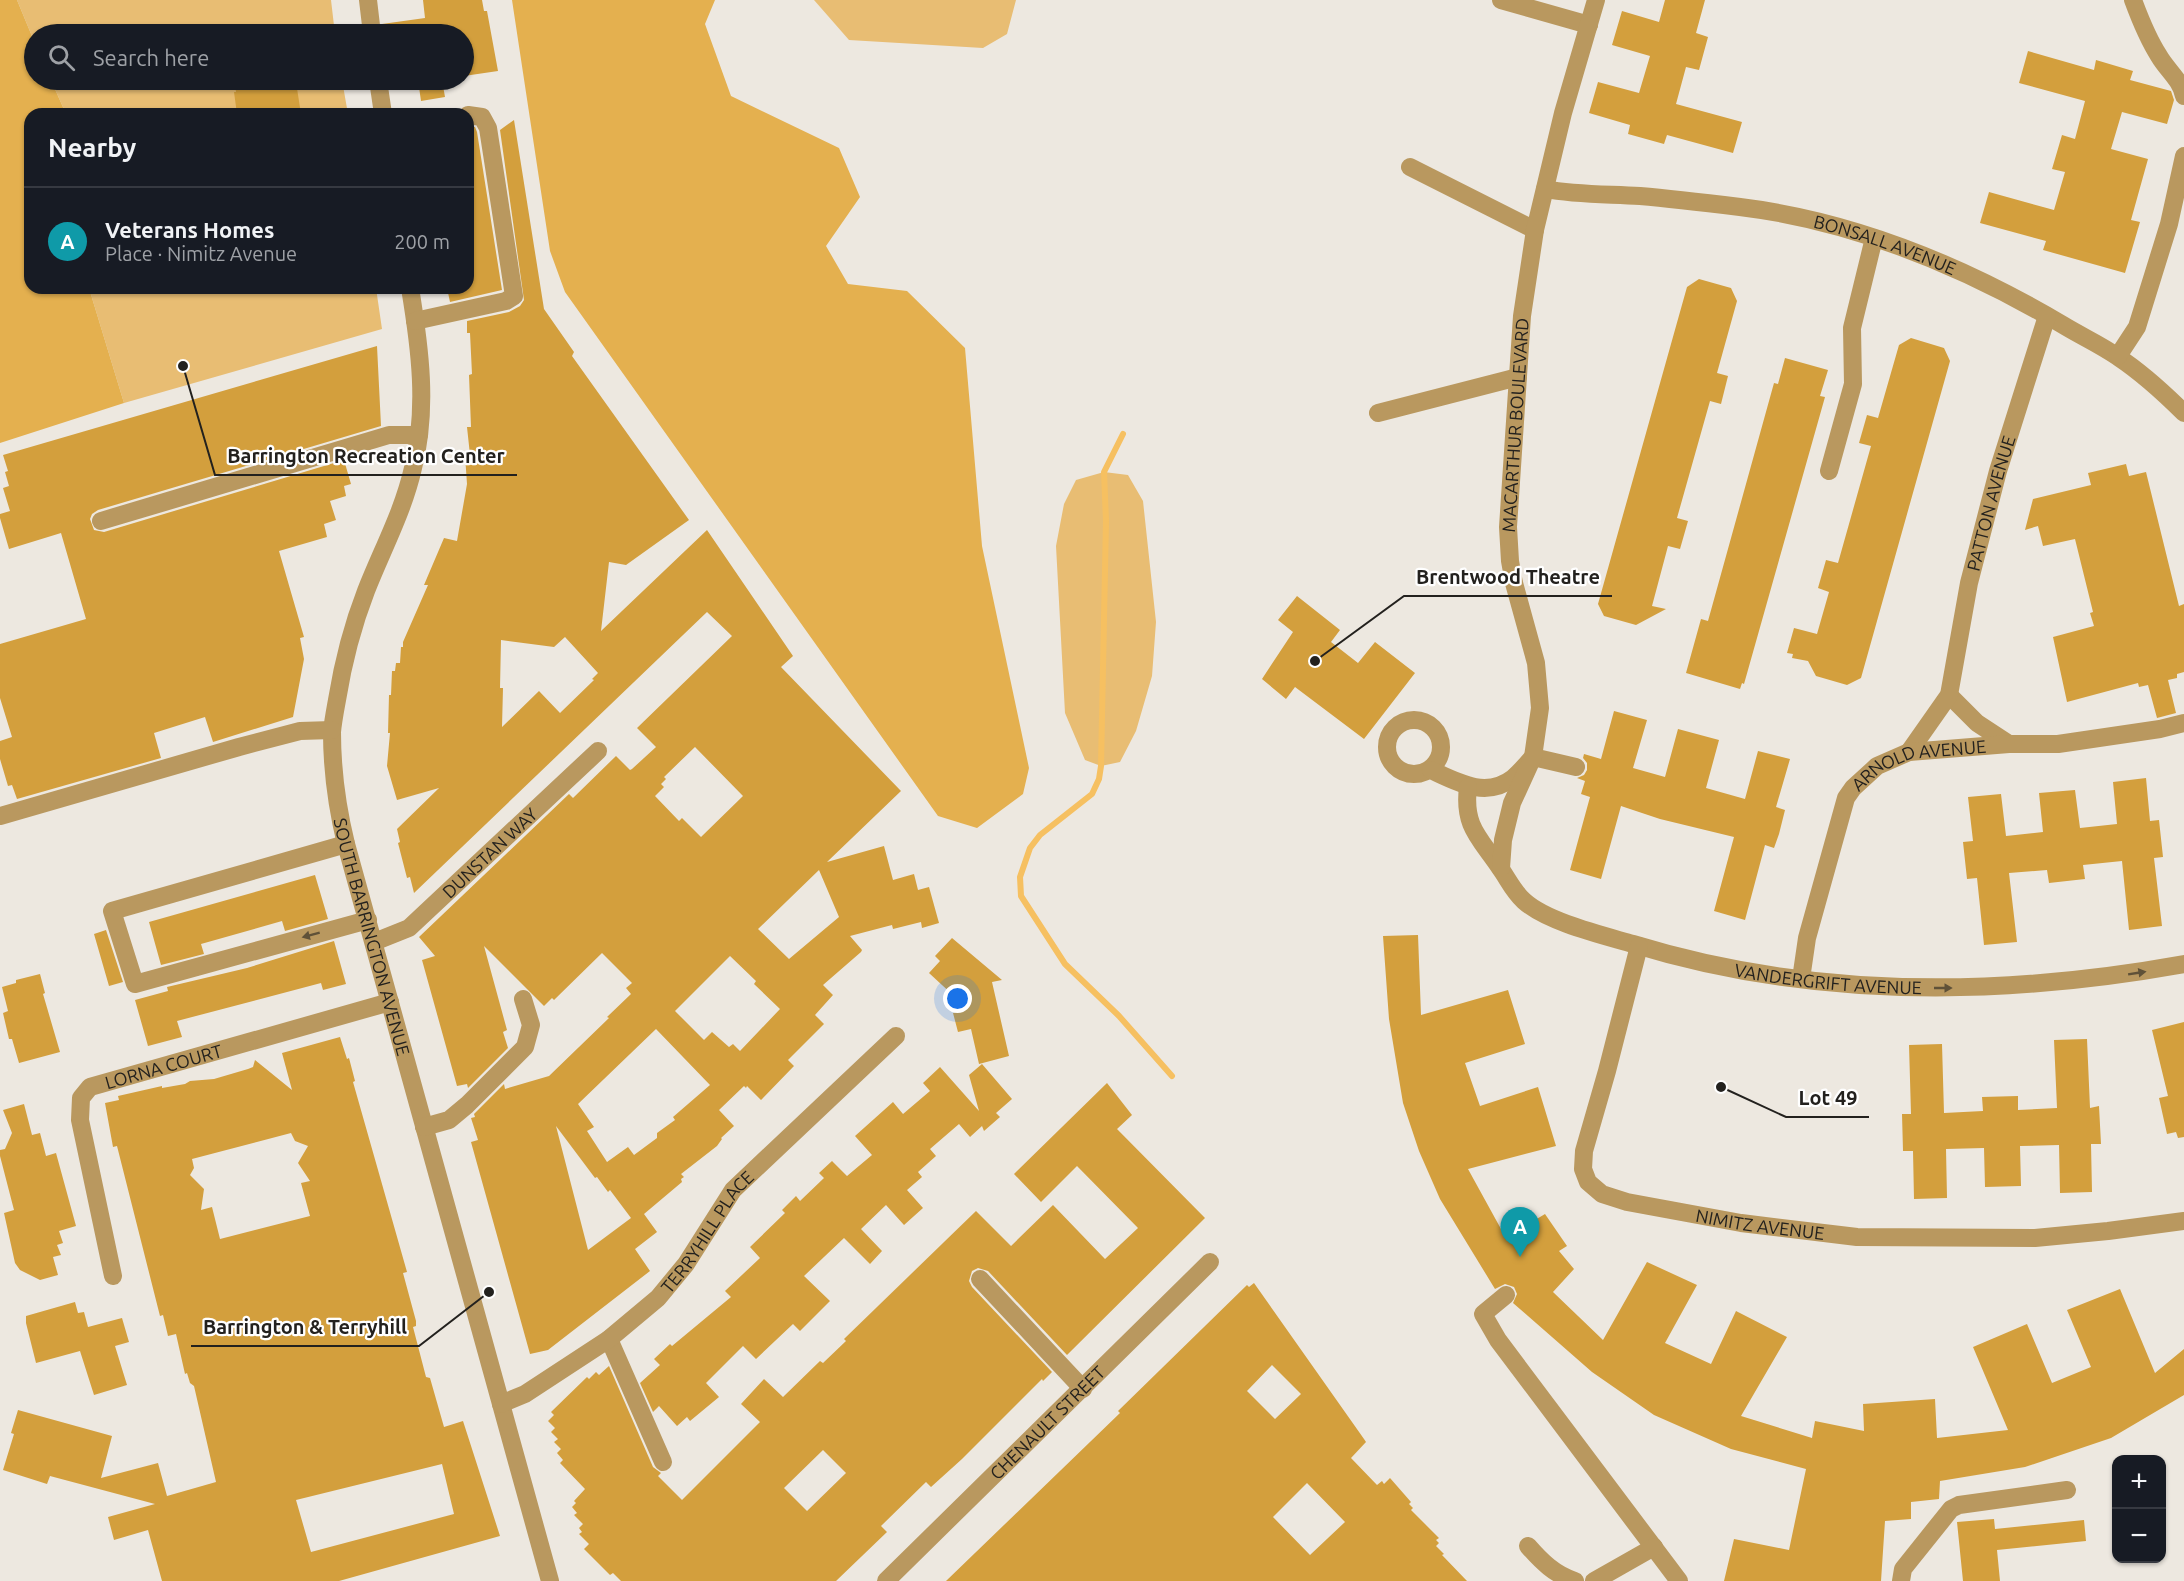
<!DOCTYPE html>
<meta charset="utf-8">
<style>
:root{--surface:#171b24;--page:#242831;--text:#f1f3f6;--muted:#9ea1a6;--line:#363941;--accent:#2563eb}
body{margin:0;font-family:Ubuntu,sans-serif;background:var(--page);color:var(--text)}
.controls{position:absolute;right:18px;bottom:18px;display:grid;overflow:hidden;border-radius:12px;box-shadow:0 2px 4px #0004}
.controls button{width:54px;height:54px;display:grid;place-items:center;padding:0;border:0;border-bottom:2px solid var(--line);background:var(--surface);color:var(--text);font:30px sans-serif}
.you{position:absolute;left:958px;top:999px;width:21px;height:21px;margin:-15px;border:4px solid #fff;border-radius:50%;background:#1a73e8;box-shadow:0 0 0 9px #1a73e833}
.badge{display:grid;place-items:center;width:39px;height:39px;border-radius:50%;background:var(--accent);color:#fff;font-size:20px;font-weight:700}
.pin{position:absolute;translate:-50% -50px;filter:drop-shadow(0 2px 3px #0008)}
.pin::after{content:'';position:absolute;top:32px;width:21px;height:18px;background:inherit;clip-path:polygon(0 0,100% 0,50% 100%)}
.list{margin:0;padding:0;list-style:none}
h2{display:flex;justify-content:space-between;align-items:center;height:78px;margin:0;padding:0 24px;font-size:26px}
h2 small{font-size:20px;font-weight:400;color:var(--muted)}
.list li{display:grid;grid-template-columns:39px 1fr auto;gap:18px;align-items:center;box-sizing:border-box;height:108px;padding:0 24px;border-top:2px solid var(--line)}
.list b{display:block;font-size:22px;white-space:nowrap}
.list p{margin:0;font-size:20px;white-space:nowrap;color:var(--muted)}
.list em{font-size:20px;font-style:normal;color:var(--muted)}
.icon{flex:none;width:33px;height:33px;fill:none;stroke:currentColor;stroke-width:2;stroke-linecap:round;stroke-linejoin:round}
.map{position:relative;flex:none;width:2184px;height:1581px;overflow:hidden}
.search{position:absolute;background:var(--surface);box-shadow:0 2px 4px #0004;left:24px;top:24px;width:450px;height:66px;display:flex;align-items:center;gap:15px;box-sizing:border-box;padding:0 21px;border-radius:33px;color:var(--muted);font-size:22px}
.panel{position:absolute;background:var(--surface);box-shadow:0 2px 4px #0004;left:24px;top:108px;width:450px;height:186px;border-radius:18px}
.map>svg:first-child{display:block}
</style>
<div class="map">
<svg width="2184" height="1581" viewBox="0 0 2184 1581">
<rect width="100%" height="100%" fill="#ede8e0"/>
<path fill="#e8bd73" d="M17,0h314l4,34h-301v7z
M814,0h202l-9,34 -24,14 -134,-8z
M51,80h291l6,34h-282z
M89,288h287l6,41 -258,74z
M1104,472l24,3 15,26 13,121 -4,54 -16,55 -16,31 -19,4 -16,-6 -20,-47 -9,-167 8,-42 12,-24z"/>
<path fill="#e4b04f" d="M0,0h17l17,41v39h17l15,34h-36v174h59l35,115 -124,40z
M512,0h203l-10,24 26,72 108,52 21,49 -34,49 22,38 59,7 58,57 17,198 47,222 -6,26 -46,34 -39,-12 -373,-524 -15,-41z"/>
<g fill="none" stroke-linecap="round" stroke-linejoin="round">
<path stroke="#f6c061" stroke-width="6" d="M1123,434l-19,38 2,49 -5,245 -2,13 -7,15 -52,41 -10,13 -10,29 1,19 44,68 54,52 53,60"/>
</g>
<path fill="#d39f3d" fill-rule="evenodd" d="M423,0h59l2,11h3l11,60 -34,5v-42h-81l-1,-10 43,-6z
M1665,0h40l-9,33 12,4 -9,33 -13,-3 -10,37 66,18 -9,31 -66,-18 -3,9 -36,-10 2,-9 -41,-12 9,-31 41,11 11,-37 -38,-11 10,-34 37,11z
M2028,51l66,19 2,-10 37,11 -3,9 41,11 3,9 -7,24 -45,-12 -11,37 37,10 -17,61 9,2 -15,51 -82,-23 3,-9 -66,-18 9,-31 65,18 11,-38 -13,-3 10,-34 13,4 10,-38 -66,-18z
M418,80h24l3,17 -24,4z
M254,81l1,7 41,-6 5,32h-64l-3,-22h2l-1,-8z
M514,120l30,189 30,43 -2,4 117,164 -63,45 -17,-3 -8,69 106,-101 86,126 -12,11 120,124 -74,71 57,-16 9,34 21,-6 4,16 11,-3 10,36 -17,5 -1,-6 -28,7 -1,-4 -42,11 12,14 -1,2 -38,33 10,10 -18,20 9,9 -36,36 6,6 -33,34 -14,-14 -1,2 -2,-2 -25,24 15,16 -13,12 1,1 -5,7 -36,28 3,3 -3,2 1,3 -38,32 13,18 -22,17 15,22 -102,79 -18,4 -59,-212 7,-2 -7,-22 4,-1 -1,-3 30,-30 1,5 44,-13 60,-58 -2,-1 24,-23 -5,-6 6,-5 -30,-30 -48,47 -2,-2 -8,8 -60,-60 23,84 -4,2 5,16 -40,40 -1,-4 -10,2 -35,-126 13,-4 -16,-19 150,-143 4,4 43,-42 14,14 2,-1 24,-22 -19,-19 95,-92 -25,-24 -293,281 -4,-16 -3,1 -9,-35 2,-1 -3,-13 42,-41 -42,12 -10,-34 3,-33h-2l1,-38h2l1,-24h3l1,-8h4l1,-16h2v-5l25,-57h-4l20,-47 13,3 10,-57 -2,-29h5l-3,-28h4l-2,-52 3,-1 -2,-41h-3v-12l42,-9 11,-6 4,-6 -24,-170zM565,637l33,36 -6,6 2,1 -34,33 -21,-22 -37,36 1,-39h-3l1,-48 53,7zM695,747l48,49 -42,41 -19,-19 -3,3 -24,-25 9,-9 -3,-3 5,-5 -2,-2zM819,870l20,47 -50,42 -31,-30zM730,956l26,25 -2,3 26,25 -40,42 -7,-7 -4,3 -17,-15 -8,8 -29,-29zM656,1029l54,56 -37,32 2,3 -18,13v5l-23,17 -6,-8 -21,15 -20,-31 7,-4 -16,-23zM556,1126l39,52 2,-1 11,15 2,-2 21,28 -43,32z
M468,126l7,1 2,5 25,158 -52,12 -3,-14h21z
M1699,279l32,9 6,13 -20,72 11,3 -7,28 -11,-3 -33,117 11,3 -8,28 -12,-3 -16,60 14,3 -30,16 -32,-9 -6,-12 89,-317z
M1911,338l33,10 6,13 -89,317 -14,7 -31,-9 -8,-15 -16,-3 1,-4 -6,-1 7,-25 23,6 12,-42 -11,-4 8,-28 12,3 33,-117 -12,-3 8,-28 11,3 21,-73z
M377,346l4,80 -283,84 -6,4 -2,5 4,11 10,2 240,-72 7,24 -7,2 2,10 -16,5 6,19 -12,4 3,13 -48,14 25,86 -4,1 4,21 -11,58 -80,25 -8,-25 -51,16 7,25 -144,41 -5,-14 -4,1 -8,-27v-18l12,-4 -12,-39v-54l86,-25 -25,-86 -52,16 -9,-31v-4l10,-3 -7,-23 6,-2 -4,-14 3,-1 -5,-16z
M1785,358l43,12 -8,26 5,1 -81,287 -2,-1 -2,6 -54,-16 15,-54 7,2 66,-238 4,1z
M2126,464l3,12 17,-4 33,134 5,-2v68l-7,2v4l-9,2 8,33 -19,5 -9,-33 -9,2 -1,-4 -71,19 -14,-65 41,-11 -4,-13 3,-1 -18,-73 -32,7 -5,-20 -13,4 8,-31 58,-14 -3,-12z
M1297,596l43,34 -9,12 27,21 17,-21 40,31 -51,66 -69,-52 -9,12 -24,-20 31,-47 -15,-12z
M1614,711l33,9 -14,48 32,9 13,-48 41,11 -13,48 39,11 13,-48 32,8 -14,48 9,3 -6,24 -5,14 -9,-3 -20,75 -31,-9 20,-74 -74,-18 -39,-13 -20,73 -31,-9 20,-73 -9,-3 4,-13 -8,-3 7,-3 3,-5v-7l-4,-5 1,-4 17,5z
M2146,778l4,43 9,-1 4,37 -9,1 8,68 -33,4 -7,-69 -39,4 2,14 -36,4 -2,-13 -38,3 8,69 -33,3 -7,-67 -10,1 -4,-37 10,-1 -5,-44 33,-3 5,42 37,-4 -4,-39 36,-3 5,38 37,-4 -4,-42z
M315,875l13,44 -43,12 -3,-10 -81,23 3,10 -43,11 -12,-43z
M106,930l17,52 -14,4 -15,-52z
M1418,935l3,80 87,-25 17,54 -60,19 15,43 58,-19 18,59 -88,23 33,60 21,-13 8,7 15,-9 22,32 -8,5 15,18 -21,23 50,48 44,-78 50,23 -32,58 46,21 25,-53 51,26 -46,79 71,22 3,-17 49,10 -1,-27 72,-5 2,39 71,-8 -35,-83 54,-23 25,59 39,-16 -24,-57 53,-21 35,84 29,-24v46l-73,43 -86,29 -85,14 -1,18 -28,3v17l-26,2 -4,60h-157l10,-42 55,11 17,-81 -75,-20 -77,-34 -62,-43 -79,-69 4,-9 -3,-7 -9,-3 -10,5 -55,-90 -21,-48 -16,-48 -14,-84 -6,-83z
M952,938l50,42 -10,2 17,74 -30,8 -8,-35 -13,3 -5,-19 15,-4 -39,-36 11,-12 -5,-5z
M334,941l12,43 -23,6 -2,-7 -144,38 5,16 -34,9 -13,-46 33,-9 -1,-4 80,-19z
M40,974l5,19 -2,1 17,58 -41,11 -7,-24h-3l-6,-26 5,-2 -6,-24 14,-4v-3z
M2184,1022v115l-6,1 -2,-6 -9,2 -8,-36 9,-2 -16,-66z
M340,1037l7,22 2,-1 6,23 -2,1 54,190 -4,1 13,48v5l-3,1 13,50 4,1 14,49 19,-6 37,115 -161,45h-177l-14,-51 -34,10 -6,-23 47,-13 -105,-28 -3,8 -44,-14 11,-36 -3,-1 7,-23 94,26 -11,42 57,-15 9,33 49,-14 -22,-96 -4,-3 -3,-10 -2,1 -9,-40 -8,2 -5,-21 -3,1 -43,-170 -4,1 -8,-44 14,-3 -1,-4 44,-10v2l23,-4 5,-3 24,-2 34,-10 5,-2 2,-7 37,30 -10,-37zM291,1133l4,8 13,5 -10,17 12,18 -9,2 9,33 -90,23 -8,-32 -11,3 3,-21 -14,-14 4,-7 -2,-9zM442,1464l12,50 -143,38 -15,-52z
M2087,1039l3,69 9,-2 2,38h-10l1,48 -32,1 -1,-48 -39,1 1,40 -36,1 -1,-39 -38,1 1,49 -33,1 -1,-48h-10l-1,-37h9l-2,-69 33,-1 2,69 39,-2 -1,-14 36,-1v14l39,-2 -3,-68z
M982,1064l30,35 -16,14 4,4 -16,14 -2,-5 -12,11 -11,-13 -29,25 6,7 -18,16 4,5 -15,13 16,18 -19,17 -18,-20 -25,24 21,22 -12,13 -26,-26 -40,38 26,25 -30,30 -7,-7 -37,35 -13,-13 -37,37 13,14 -29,24 -3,-4 -10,9 -18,-20 -6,6 -13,-29 20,-18 -6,-6 16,-15 2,2 59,-49 -6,-6 35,-33 -10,-11 35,-34 -3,-3 14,-14 4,5 24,-23 -5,-5 13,-12 15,15 25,-21 -17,-19 38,-34 10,12 27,-23 -7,-8 17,-16 39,44 -10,-36z
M1107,1083l25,32 -15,14 88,89 -138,137 -79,-84 -10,-3 -6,3 -3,10 3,6 80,85 -9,9 -1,-2 -80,80 -31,28 -5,-5 -45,44 6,6 -51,49h-215l-8,-8 -3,2 -26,-26 5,-5 -10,-10 3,-2 -3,-4 4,-4 -9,-9 3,-2 -5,-6 4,-4 -2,-2 11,-12 -25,-26 3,-3 -6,-7 4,-4 -7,-7 4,-3 -7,-7 4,-4 -7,-7 6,-6 -3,-3 36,-35 2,2 7,-7 3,3 10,-9 44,101 8,6 -3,3 24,24 78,-78 -19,-18 23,-25 19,18 37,-36 3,2 23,-22 -2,-2 132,-128 35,35 42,-41 52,54 33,-31 -61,-62 -36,36 -27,-28zM823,1450l23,23 -39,38 -23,-23z
M24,1104l8,31 8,-2 6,23 10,-3 20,73 -17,5 4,12 -6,2 4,10 -8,2 5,18 -18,5 -20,-10 -5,-7 -11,-50 10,-3 -14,-54v-6l5,-1 7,-16 -9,-23z
M1254,1283l110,156 2,3 -15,16 26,27 5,-4 2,3 6,-6 21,24 -2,2 4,4 -2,2 28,28 -3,2 3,3 -3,3 8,8 -2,1 25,26h-521l174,-168 -2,-2 129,-126 2,2zM1272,1365l29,29 -26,25 -28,-28zM1307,1483l38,39 -35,33 -37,-38z
M75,1302l3,11 6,-1 4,15 34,-9 7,24 -14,4 12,39 -33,10 -14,-44 -44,12 -10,-40v-7z
M1994,1519l1,10 89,-9 2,21 -89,9 3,31h-37l-6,-59z"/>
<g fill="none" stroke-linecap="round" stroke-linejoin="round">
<g stroke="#b9985f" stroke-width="18">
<path d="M368,0l4,34"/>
<path d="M1501,0l88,25"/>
<path d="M2133,0c7,19 15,39 26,56 8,14 22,24 25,40"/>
<path d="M378,80l5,34"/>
<path d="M1410,167l125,63"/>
<path id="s1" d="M1545,189c32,6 63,5 95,7 34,3 67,7 100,11 114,14 225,60 323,118 18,11 38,20 55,32 24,16 45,35 66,56"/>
<path id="s2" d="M410,288c10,60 18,121 3,180 -10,44 -31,82 -47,123 -14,36 -23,72 -29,109 -2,11 -4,21 -5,32 0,38 5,75 14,112l204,737"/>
<path d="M415,321l91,-20 8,-5 -26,-168 -6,-11 -14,-2"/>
<path d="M2118,356l19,-29 32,-103 15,-68"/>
<path d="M1378,413l140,-36"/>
<path d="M1829,471l24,-87 -1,-56 22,-90"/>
<path d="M101,521l288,-86h30"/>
<path d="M1949,695l28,28 32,21"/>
<circle cx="1414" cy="747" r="27"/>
<path id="s3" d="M1909,752l40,-57 20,-112 29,-112 49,-155"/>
<path d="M1431,770c26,12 55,29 82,8 7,-6 14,-14 20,-21l43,10"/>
<path id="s4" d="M1468,787c-5,40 12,51 32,81 8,11 13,23 24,33 23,21 78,34 109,43 179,55 368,53 551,20"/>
<path d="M0,816l239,-69 61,-16 32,-1"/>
<path d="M346,844l-234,67 23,73 233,-64"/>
<path id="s5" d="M1501,868l2,-28 9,-37 21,-46 7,-49 -4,-45 -22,-80 -4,-22 -2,-34 14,-211 13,-86 28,-117 33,-113"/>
<path id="s6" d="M374,942l35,-14 189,-177"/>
<path id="s7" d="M1639,946l-32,125 -23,80 -1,18 5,13 14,12 25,8 114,21 116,14 178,1 73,-7 76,-10"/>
<path id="s8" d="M1801,979l6,-41 39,-140 7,-10 24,-22 32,-14 100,-8h49l102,-15 24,-6"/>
<path d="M424,1127l25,-7 18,-15 58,-58 6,-22 -8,-26"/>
<path id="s9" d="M113,1276l-33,-156 1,-22 9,-11 300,-85"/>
<path d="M980,1279l103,110"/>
<path d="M1506,1295l-23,19 15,26 181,241"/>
<path d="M609,1339l54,123"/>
<path id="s10" d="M501,1404l24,-10 84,-55 49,-41 28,-34 47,-74 163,-154"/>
<path d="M1528,1546c13,15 27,29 47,35"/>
<path id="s11" d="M886,1581l324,-319"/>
<path d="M1594,1581l60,-34"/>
<path d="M1901,1581l2,-12 48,-60 8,-4 108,-15"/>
</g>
</g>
<defs><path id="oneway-solid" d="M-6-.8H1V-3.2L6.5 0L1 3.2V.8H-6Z" transform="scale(1.5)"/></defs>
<g fill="#5f5138">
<use href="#oneway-solid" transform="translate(311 935) rotate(165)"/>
<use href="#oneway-solid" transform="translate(2137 973) rotate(-9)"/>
<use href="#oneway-solid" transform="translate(1943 988)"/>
</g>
<g text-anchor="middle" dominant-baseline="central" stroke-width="4.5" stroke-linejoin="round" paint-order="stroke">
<g font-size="18" fill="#23211e" stroke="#fff">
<text stroke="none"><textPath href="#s1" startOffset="346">BONSALL AVENUE</textPath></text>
<text stroke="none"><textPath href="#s5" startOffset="453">MACARTHUR BOULEVARD</textPath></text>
<text stroke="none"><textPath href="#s3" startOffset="266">PATTON AVENUE</textPath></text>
<text stroke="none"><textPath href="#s8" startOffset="272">ARNOLD AVENUE</textPath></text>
<text stroke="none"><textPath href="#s6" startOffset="148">DUNSTAN WAY</textPath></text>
<text stroke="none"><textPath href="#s2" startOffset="668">SOUTH BARRINGTON AVENUE</textPath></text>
<text stroke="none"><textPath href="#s4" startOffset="448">VANDERGRIFT AVENUE</textPath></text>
<text stroke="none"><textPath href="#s9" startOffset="272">LORNA COURT</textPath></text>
<text stroke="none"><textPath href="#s7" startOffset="424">NIMITZ AVENUE</textPath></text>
<text stroke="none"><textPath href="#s10" startOffset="273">TERRYHILL PLACE</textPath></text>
<text stroke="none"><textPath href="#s11" startOffset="226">CHENAULT STREET</textPath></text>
</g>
</g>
<path fill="none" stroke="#23211e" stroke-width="2" d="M183 366L215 475H517M1315 661L1404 596H1612M1721 1087L1786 1117H1869M489 1292L419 1346H191"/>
<g fill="#23211e" stroke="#fff" stroke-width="2">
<circle cx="183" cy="366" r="6"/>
<circle cx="1315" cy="661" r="6"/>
<circle cx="1721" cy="1087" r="6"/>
<circle cx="489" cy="1292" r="6"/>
</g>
<g font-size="20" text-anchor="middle" font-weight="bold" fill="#23211e" stroke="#fff" stroke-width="4.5" stroke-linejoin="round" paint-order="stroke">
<text x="366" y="463">Barrington Recreation Center</text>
<text x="1508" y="584">Brentwood Theatre</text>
<text x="1828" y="1105">Lot 49</text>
<text x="305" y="1334">Barrington &amp; Terryhill</text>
</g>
</svg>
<div class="controls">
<button>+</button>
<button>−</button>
</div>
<div class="you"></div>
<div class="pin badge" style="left:1520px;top:1257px;background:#0f9aa8">A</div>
<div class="search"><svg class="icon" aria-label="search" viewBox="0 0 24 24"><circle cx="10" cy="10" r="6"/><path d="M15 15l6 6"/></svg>Search here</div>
<section class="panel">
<h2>Nearby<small></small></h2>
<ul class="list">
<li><span class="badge" style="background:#0f9aa8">A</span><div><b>Veterans Homes</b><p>Place · Nimitz Avenue</p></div><em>200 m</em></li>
</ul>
</section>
</div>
